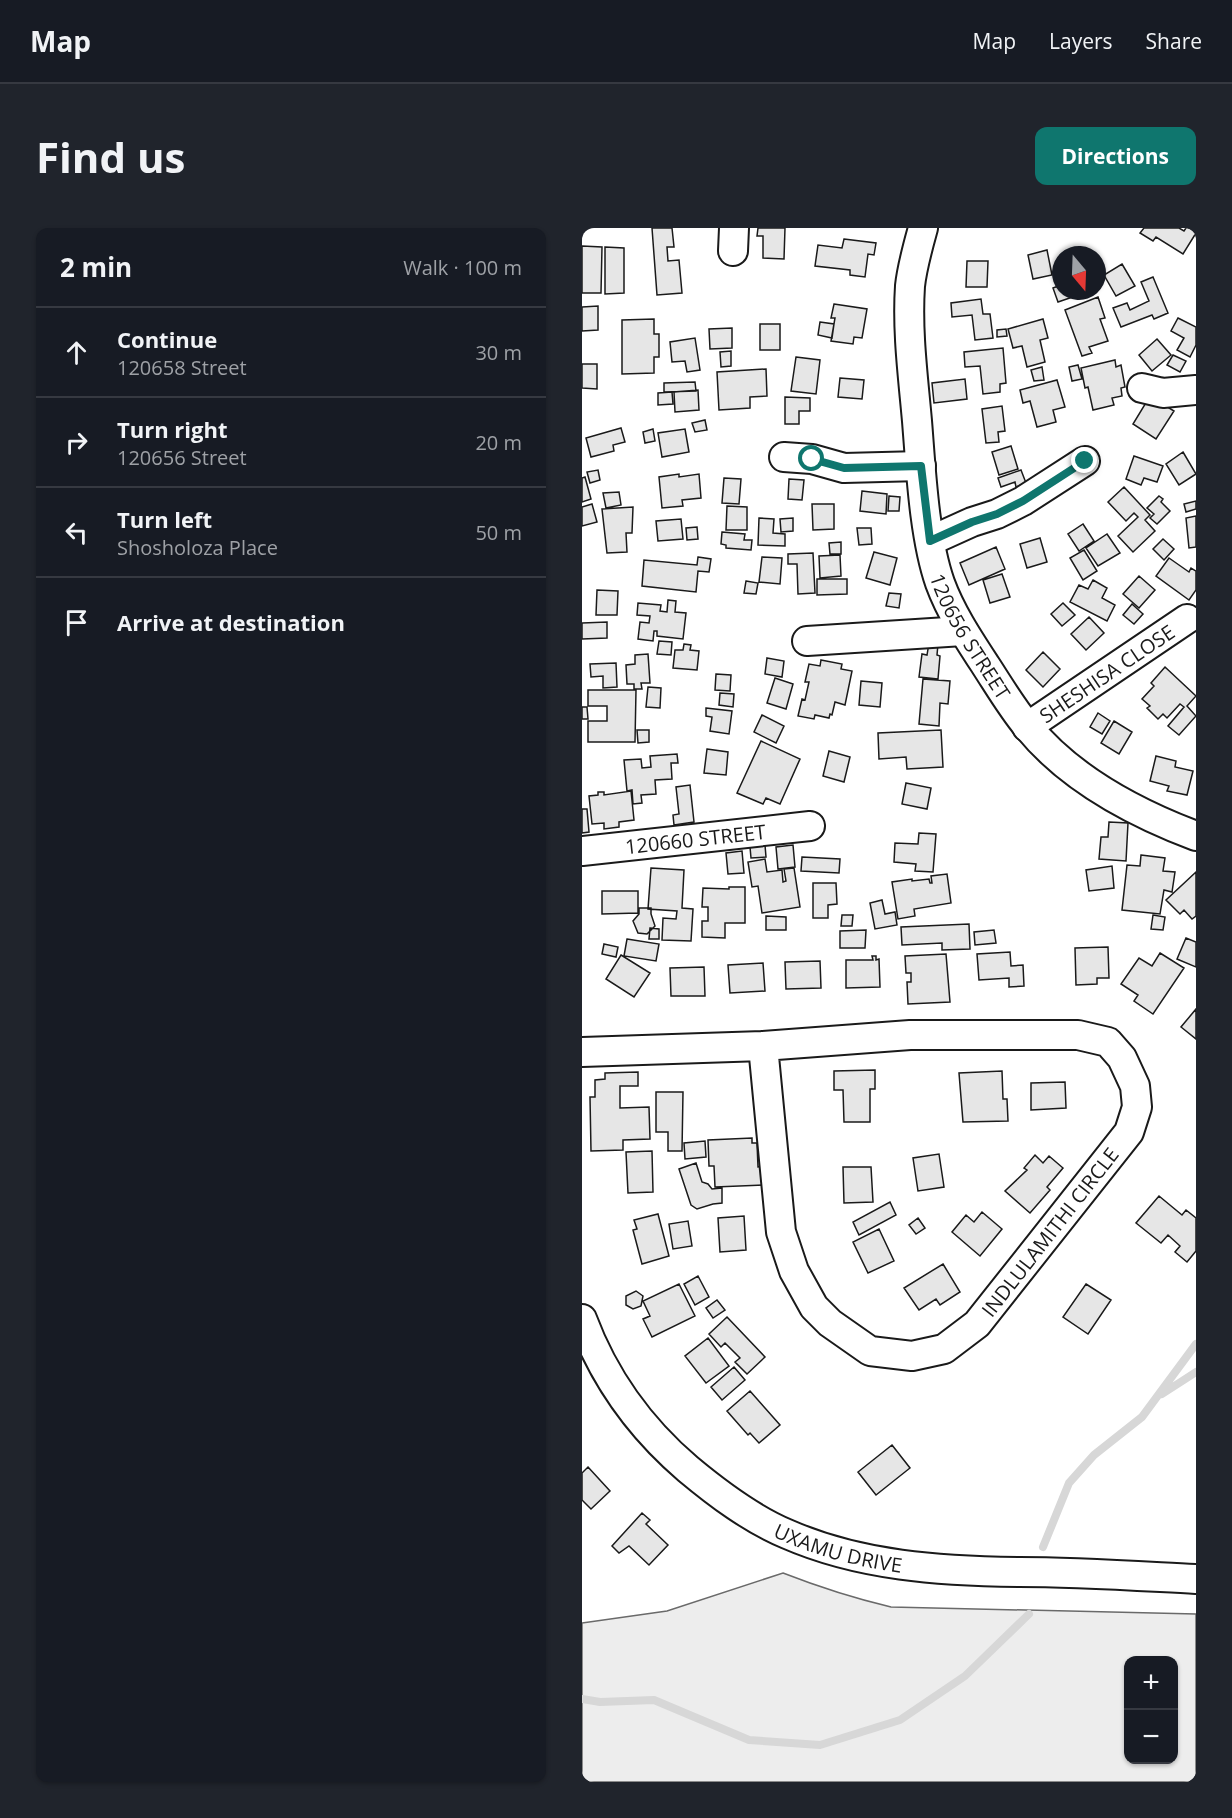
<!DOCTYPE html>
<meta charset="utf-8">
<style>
:root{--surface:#171b24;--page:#20242c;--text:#f1f3f6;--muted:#9ea1a6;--line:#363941;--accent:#0f766e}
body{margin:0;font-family:"Open Sans",sans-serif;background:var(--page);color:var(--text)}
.controls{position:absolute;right:18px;bottom:18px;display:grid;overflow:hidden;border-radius:12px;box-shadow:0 2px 4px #0004}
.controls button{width:54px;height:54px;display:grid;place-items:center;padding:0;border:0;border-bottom:2px solid var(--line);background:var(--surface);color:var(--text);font:30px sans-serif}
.compass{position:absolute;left:470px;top:18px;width:54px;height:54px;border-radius:50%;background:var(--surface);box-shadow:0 2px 4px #0004;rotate:161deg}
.stop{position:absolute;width:18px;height:18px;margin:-14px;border:4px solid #0f766e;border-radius:50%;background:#fff}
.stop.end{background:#0f766e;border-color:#fff;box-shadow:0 2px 6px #0008}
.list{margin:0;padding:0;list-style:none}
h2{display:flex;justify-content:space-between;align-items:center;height:78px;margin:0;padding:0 24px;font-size:26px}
h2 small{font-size:20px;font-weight:400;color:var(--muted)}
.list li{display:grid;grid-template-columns:39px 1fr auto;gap:18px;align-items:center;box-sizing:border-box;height:90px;padding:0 24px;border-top:2px solid var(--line)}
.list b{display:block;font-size:22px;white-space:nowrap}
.list p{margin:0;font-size:20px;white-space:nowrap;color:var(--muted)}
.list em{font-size:20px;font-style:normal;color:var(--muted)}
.icon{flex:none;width:33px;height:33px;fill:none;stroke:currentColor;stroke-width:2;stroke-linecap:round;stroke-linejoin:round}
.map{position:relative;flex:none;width:614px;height:1554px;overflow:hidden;border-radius:12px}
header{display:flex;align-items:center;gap:36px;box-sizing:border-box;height:84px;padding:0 30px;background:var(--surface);border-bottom:2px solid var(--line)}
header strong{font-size:28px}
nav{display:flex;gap:33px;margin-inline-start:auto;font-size:21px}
.intro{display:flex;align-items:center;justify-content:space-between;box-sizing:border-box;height:144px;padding:0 36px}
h1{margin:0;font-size:42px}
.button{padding:15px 27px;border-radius:12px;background:var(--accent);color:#fff;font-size:21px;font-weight:700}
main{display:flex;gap:36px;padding:0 36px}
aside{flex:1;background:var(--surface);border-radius:12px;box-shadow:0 2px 4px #0004}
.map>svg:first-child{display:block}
</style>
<header>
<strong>Map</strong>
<nav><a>Map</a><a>Layers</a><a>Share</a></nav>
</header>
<div class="intro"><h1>Find us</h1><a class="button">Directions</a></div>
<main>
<aside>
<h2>2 min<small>Walk · 100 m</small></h2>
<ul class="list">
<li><svg class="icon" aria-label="ahead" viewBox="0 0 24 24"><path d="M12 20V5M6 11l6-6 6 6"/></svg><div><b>Continue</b><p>120658 Street</p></div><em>30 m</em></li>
<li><svg class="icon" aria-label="right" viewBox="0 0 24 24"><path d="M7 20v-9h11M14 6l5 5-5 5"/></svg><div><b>Turn right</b><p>120656 Street</p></div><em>20 m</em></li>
<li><svg class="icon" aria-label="left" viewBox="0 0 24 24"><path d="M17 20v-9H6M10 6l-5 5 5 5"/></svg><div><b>Turn left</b><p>Shosholoza Place</p></div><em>50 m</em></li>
<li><svg class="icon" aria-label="arrive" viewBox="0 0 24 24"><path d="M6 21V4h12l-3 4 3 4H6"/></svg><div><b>Arrive at destination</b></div></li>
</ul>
</aside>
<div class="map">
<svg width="614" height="1554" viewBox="0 0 614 1554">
<rect width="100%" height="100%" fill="#fff"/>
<path fill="#ededed" stroke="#6a6a6a" stroke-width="1.5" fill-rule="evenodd" d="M201,1345c36,14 70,25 108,34l305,7v168h-614v-159l85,-12zM546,1432h46v100h-46z"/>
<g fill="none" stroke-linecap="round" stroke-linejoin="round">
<path stroke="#d7d7d7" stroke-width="8" d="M580,1166l34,-22
M461,1319l26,-64 25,-28 48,-38 54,-73
M0,1471l18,3 54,-2 95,40 71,5 80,-25 65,-44 64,-62"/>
</g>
<path fill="#e6e6e6" stroke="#1a1a1a" stroke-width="1.5" d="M70,0h20l2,19h-7l1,14 11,-1 3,33 -25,2z
M176,0h27l-1,31 -21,-1v-22h-6z
M562,0h35l5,3 2,-3h10v5l-13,21 -27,-17 -3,4 -13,-8z
M262,11l32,4 -2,12 -6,-1 -3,23 -15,-2v-5l-35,-4 3,-21 24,3z
M0,18l20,1 -1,46h-19z
M23,19l19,1v45l-19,1z
M465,22l5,25 -19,4 -5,-24z
M385,33h21l-1,26h-21z
M540,36l13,22 -19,10 -12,-21z
M571,49l15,36 -14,6 -2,-4 -31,12 -8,-19 14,-5 3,7 19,-9 -8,-19z
M479,57v6h29l-32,11 -5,-14z
M516,69l7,21 -5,1 8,22 -19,6 3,6 -10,3 -17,-46z
M399,71l2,15h7l3,24 -18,2 -3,-25 -20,2 -1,-14z
M252,76l33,5 -5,29 -8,-1 -1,7 -22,-3 4,-23h-4z
M16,78v24l-16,1v-24z
M596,90l18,9v18l-6,12 -13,-7 7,-12 -13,-7z
M72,91v15h5v23h-5v16l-32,1v-54z
M461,91l5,19 -8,2 5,22 -18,5 -5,-21 -9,2 -5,-19z
M238,94l14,2 -2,14 -14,-3z
M178,96h20v26h-20z
M150,100v20l-22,1 -1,-20z
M424,101l1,7 -10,1v-7z
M113,110l5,32 -13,2 -2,-11 -13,1 -2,-20z
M575,111l14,16 -19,16 -13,-16z
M421,120l3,35 -6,1v8l-17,2 -3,-28 -15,1 -1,-15z
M149,123v15l-10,1 -1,-15z
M591,127l13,6 -6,11 -13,-7z
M214,129l24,3 -4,34 -25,-3z
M533,132l1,7 5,-2 4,22 -4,1 1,8 -10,2 2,7 -21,5 -5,-23 -3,1 -4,-20z
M0,136h15v25l-15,-1z
M496,137l4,14 -10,2 -3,-14z
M460,139l2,13 -10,1 -3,-11z
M184,141l1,27 -17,1v11l-31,2 -2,-38z
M258,150l24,2 -2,19 -24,-2z
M383,151l2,20 -33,4 -2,-20z
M475,152l8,27 -12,3 3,12 -19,5 -7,-26 -7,2 -3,-13z
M113,154l1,9 -32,1v-9z
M116,162l1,20 -24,2 -1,-20z
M90,164l1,12 -15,1v-12z
M568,168l24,15 -18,28 -23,-15z
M203,169l25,1v13h-11v13h-14z
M420,178l3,25 -7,1 1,10 -13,1 -4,-34z
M123,192l2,10 -12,2 -3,-9z
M39,200l4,14 -12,3 1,6 -23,6 -5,-19z
M71,201l2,12 -10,2 -2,-11z
M103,201l4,23 -27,5 -4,-24z
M429,218l7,23 -19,6 -7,-23z
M601,224l13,22 -17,11 -13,-21z
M552,228l29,10 -6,16 -13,-4 -3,7 -15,-6z
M16,242l2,10 -10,3 -3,-11z
M439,242l5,13 -10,4 -1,-5 -14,5 -3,-9z
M97,246v3l20,-3 2,24 -19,2 1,6 -21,2 -3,-31z
M3,249l6,22 -9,3v-24z
M142,250l17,1 -2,25 -17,-1z
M207,251l15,1 -2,20 -14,-1z
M542,259l26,28 -5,5 10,11 -22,21 -15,-16 20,-19 -4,-4 -8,8 -18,-19z
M280,263l25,3 -1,20 -26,-3z
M37,264l2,13 -15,3 -3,-15z
M307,268l11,1 -1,14h-11z
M577,268l4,3 -2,3 9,9 -13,13 -7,-6 4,-4 -7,-6z
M614,273v8l-10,3 -2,-8z
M10,276l5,18 -15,4v-19z
M230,276h22v25l-21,1z
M145,278l20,1v23h-21z
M51,279l-1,26h-6l1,19 -20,1 -5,-44z
M614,288v31l-7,1 -3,-30z
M177,290l15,1 -1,14 12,1v12l-27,-1z
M211,290v13l-12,1 -1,-13z
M99,291l2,20 -25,2 -2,-20z
M501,296l11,17 -15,10 -11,-17z
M115,299l1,12 -11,1 -1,-12z
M275,300h14l1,16 -13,1z
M140,304l23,2 -1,6h8l-1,10 -25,-2v-3l-5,-1z
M525,306l13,19 -22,13 -12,-18z
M458,310l7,24 -20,6 -7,-24z
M581,311l11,10 -10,11 -11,-11z
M259,314v12h-11l-1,-11z
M414,319l9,22 -36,16 -9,-22z
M502,322l13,21 -14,9 -13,-22z
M292,324l23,6 -7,27 -24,-7z
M231,325l2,40 -17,1 -1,-30h-9v-10z
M258,327l1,21 -21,2 -1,-22z
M116,329l13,2 -2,13 -11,-1 -2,21 -54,-6 2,-26 53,5z
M180,329l20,1 -2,26 -21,-2z
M587,330l20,14 2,-4 5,3v19l-7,10 -33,-24z
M420,346l8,23 -20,6 -7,-23z
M557,348l16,14 -16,18 -16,-14z
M235,351h30v15l-30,1z
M511,352l14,8 -5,10 13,7 -8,16 -37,-19 9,-17 9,4z
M164,353l12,2 -2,11 -12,-1z
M15,362l21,1 -1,24h-21z
M307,365l12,1 -2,14 -13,-2z
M86,372l8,1 -1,11 11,1 -3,26 -26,-3v-5h-3l-1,10 -15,-2 2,-17 9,1 1,-7 -13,-1 1,-12 23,2 -1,6 7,1z
M481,375l12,12 -13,11 -11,-12z
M550,376l11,10 -9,10 -11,-9z
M507,389l15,16 -18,17 -15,-16z
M25,394v16l-25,1v-16z
M77,413l13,1 -1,13 -14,-1z
M347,415l9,1 -1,11 3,1 -2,23 -19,-2 3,-23 5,1z
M102,416l7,1 -1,5 9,1 -2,19 -24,-2 2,-18h8z
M461,424l17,17 -17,18 -17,-17z
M66,426l2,29h-9l1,6h-8v-5h-7l-1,-19 9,-1v-9z
M185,430l17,3 -2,16 -17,-3z
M239,432l21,4 -1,5 11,2 -7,34 -10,-3 -3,13 -2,-1 -1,4 -14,-3 -1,4 -16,-3 4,-17 3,1 4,-18h-4l4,-18 11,2z
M34,435l1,24 -14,1v-12l-12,1 -1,-13z
M583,439l31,29 -9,10 9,10 -17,19 -11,-9 16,-19 -4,-3 -13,14 -4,-4 -5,5 -11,-11 3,-2 -8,-7 12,-13 -3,-3z
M134,446l15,1 -1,16 -15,-1z
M193,450l18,6 -7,25 -19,-6z
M341,451l27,2 -2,23 -8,-1 -1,23 -20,-2z
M279,453l21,2 -2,24 -21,-2z
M66,459l13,1 -1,20 -14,-1z
M6,462h48l-1,52h-47v-21h19v-15h-19z
M138,465l14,1 -1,13 -14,-2z
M0,479h5l1,12h-6z
M124,480l26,3 -3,23 -19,-3 2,-14 -6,-1z
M516,485l12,8 -8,13 -12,-7z
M180,487l22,11 -8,17 -22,-11z
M532,493l18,11 -13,22 -18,-11z
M55,502h12v12l-11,1z
M359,502l2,37 -36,2 -1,-12 -27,2 -1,-26z
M179,513l39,18 -20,45 -14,-6 -3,6 -26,-11z
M125,521l21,3 -2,23 -22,-2z
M247,523l21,6 -6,25 -21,-6z
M95,526l1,9h-7l1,16 -17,1 1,14 -15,1 1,8 -9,1 -1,-14 -5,1 -3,-31 17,-1 1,9 9,-1 -1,-11z
M574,528l20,5 -1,6 18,4 -6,24 -20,-4 2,-5 -19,-5z
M324,555l25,5 -4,21 -25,-5z
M108,557l4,37 -20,3 -1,-10 6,-1 -3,-27z
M49,563l3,29 -15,2v5l-15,2v-6l-12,1 -3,-28 9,-1v-3h6v3z
M0,581h5l2,23 -7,1z
M527,594l19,1 -2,38 -27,-2 2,-22h7z
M337,605l17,1 -3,38 -18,-1 1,-7 -22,-2 1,-19 23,1z
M183,617l1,12 -15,1 -1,-11z
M211,617l2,22 -17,2 -2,-22z
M160,623l2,22 -16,1 -2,-21z
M559,627l24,3 -2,13 12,1 -3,20 -8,-2 -4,24 -38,-4 5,-45 13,1z
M220,629l38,2 -1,14 -38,-2z
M183,631l2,13 15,-2 1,12 3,-1 -2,-12 10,-1 6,39 -38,6 -4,-27 -6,1 -4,-25z
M530,638l2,22 -25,3 -3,-21z
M69,640l33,2 -2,38 11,1 -2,32 -29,-1 1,-22 13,1 1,-8 -29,-2z
M614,644v44l-4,3 -8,-9 -4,4 -14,-14z
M365,646l4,29 -37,6 1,7 -17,3 -6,-37 20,-3v2l17,-2 1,4h2l-1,-7z
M231,655h23l1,21 -9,1v13h-15z
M147,659h16v36h-20v15l-23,-1v-16h6v-14h-6l1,-19 26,1z
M20,663h36v22l-36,1z
M300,672l3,14 10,-2 2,13 -22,4 -5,-26z
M57,680h12v6l4,12 -8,8 -9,-1 -5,-12 6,-7z
M260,687h11l-1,11h-11z
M571,687l12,2 -2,13 -12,-1z
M184,688l20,1v13h-20z
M387,696l1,25 -28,1v-7l-40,2 -1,-18z
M68,700l9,1v10h-10z
M284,702l-1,18h-25v-17z
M412,702l2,13 -21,2 -1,-13z
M604,710l10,4v25l-19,-8z
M45,711l32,5 -3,17 -32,-5z
M22,716l14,3 -2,10 -14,-3z
M526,719l1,31h-12v6l-21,1 -1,-37z
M428,724l1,14 12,-1 1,21 -15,1v-9l-30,2 -2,-26z
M578,725l24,15 -31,46 -19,-13 4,-6 -17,-11 18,-26 13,8z
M364,726l4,48 -42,2 -1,-22h4v-9h-5l-1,-17z
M39,727l29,18 -16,24 -28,-18z
M290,728h4v4l3,-1 1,28 -34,1v-28h27z
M238,733l1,27 -35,1 -1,-27z
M181,735l2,28 -35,2 -2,-28z
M122,739l1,29h-34l-1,-28z
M614,781v30l-15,-12z
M293,842v19h-5v33h-26l-1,-32h-9v-19z
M420,843l1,28h4l1,22 -45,1 -4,-49z
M56,844v14h-18v22l29,-1 1,32 -27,1v10l-32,1 -1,-54h5v-17l10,-1v-6z
M483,854l1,26 -35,2v-27z
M74,864h27l-1,59h-14v-19h-12z
M170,910v5h5l1,24 9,-1v19l-52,2 -1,-21h-5l-1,-26z
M123,913l1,16 -21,2 -1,-16z
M70,923l1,41 -25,1 -2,-41z
M357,926l5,33 -26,4 -5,-33z
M453,927l8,8 6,-7 14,12 -16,19 3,3 -20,23 -25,-22 22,-21 -3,-2z
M114,935l6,19 6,2 4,5 10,-1v15l-9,1 -16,5 -6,-4 -12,-36z
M261,939h28l2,35 -29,1z
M577,968l23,19 4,-5 10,8v33l-9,11 -12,-10 5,-6 -12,-11 -7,8 -25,-20z
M308,974l6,13 -37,20 -6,-13z
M400,984l20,17 -22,27 -28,-24 14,-17 8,7z
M76,986l11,42 -27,8 -9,-34 4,-1 -3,-9z
M162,988l2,34 -26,2 -2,-34z
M336,990l7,10 -9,6 -7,-9z
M106,993l4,25 -19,3 -4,-25z
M297,1001l15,32 -26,12 -15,-31z
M361,1036l17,28 -20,13 -4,-6 -17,11 -15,-22z
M116,1048l11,21 -14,8 -11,-21z
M97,1056l16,32 -43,21 -9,-18 7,-3 -7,-15z
M504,1056l25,16 -23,34 -25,-17z
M54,1063l7,5 -2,10 -8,3 -7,-4v-9z
M135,1072l8,10 -12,8 -7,-10z
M145,1089l38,40 -18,17 -12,-12 5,-4 -15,-15 -4,4 -12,-13z
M126,1110l21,28 -23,17 -21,-27z
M152,1139l11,13 -23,20 -11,-13z
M168,1163l30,34 -21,18 -9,-10 -2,2 -21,-24z
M310,1217l18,23 -34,27 -18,-23z
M6,1239l22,24 -19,18 -9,-9v-27z
M60,1285l8,7 -4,4 22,21 -19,20 -20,-19 -10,7 -7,-7z"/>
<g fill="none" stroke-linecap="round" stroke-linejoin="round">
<defs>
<g id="minor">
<path id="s1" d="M341,0c-5,18 -11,39 -13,58 -3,45 3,90 7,135 4,49 7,116 23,162 11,30 29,57 46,83 13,20 26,42 41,60 42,52 108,87 169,110"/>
<path d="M151,23l1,-23"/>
<path d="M560,160l21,5 33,-3"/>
<path d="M202,229l28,2 32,9 77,-2"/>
<path d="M348,313l42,-19 25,-8 26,-13 62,-40"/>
<path d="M225,413l156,-10"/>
<path id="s2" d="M445,499l160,-108"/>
<path id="s3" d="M0,623l228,-25"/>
<path d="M0,824l181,-6 147,-11h168l30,7 14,16 13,28 2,21 -8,25 -152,192 -33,25 -32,7 -42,-5 -40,-28 -16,-16 -20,-36 -13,-39 -18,-186"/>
<path id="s4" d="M0,1091c22,59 58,109 106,150 30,25 63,50 99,65 73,32 153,37 232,38 59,0 118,4 177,7"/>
</g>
</defs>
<use href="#minor" stroke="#1a1a1a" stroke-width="32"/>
<use href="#minor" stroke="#fff" stroke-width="28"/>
</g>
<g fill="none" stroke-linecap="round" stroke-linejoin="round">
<path stroke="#0f766e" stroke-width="8" d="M230,231l32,9 77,-2 9,75 42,-19 25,-8 26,-13 62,-40"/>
</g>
<g text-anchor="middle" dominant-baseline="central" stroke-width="4.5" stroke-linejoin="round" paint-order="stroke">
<g font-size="20" fill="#1a1a1a" stroke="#fff">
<text stroke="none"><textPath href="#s1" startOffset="420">120656 STREET</textPath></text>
<text stroke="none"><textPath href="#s2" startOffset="96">SHESHISA CLOSE</textPath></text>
<text stroke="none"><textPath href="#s3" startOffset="114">120660 STREET</textPath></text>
<text transform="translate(468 1004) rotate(-52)">INDLULAMITHI CIRCLE</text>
<text stroke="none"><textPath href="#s4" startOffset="358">UXAMU DRIVE</textPath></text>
</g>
</g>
</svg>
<div class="controls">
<button>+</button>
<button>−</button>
</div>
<svg class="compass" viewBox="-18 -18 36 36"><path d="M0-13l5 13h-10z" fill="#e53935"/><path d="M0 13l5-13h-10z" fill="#9ea1a6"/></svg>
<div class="stop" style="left:230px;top:231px"></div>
<div class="stop end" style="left:503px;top:233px"></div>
</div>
</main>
